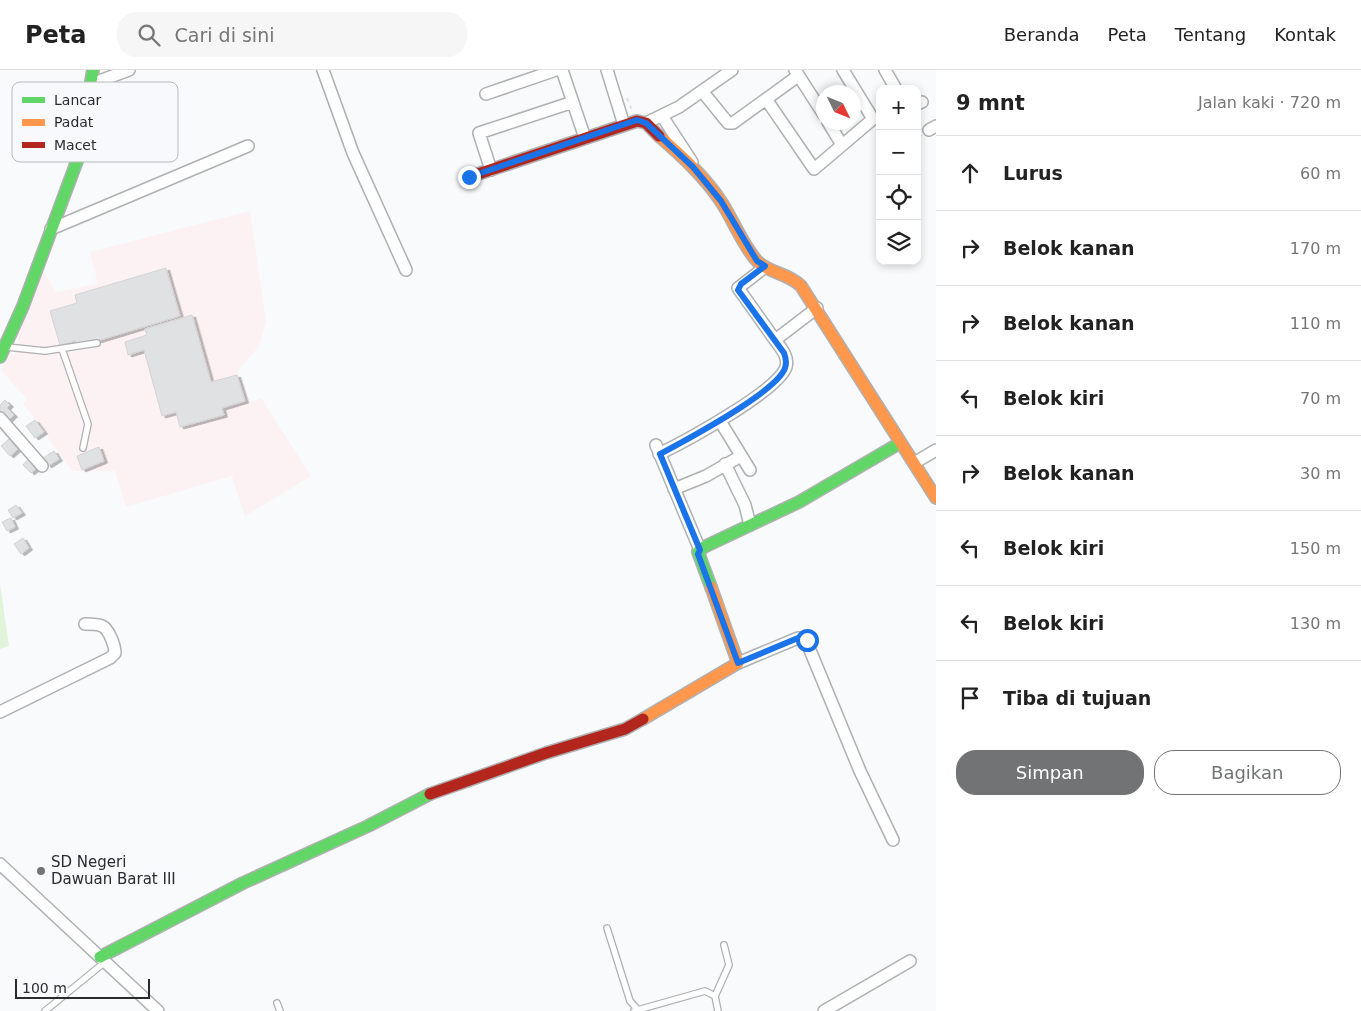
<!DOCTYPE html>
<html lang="id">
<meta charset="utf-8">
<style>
:root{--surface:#fff;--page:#f6f6f6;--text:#222;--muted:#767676;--line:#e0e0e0;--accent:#727375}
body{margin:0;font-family:"DejaVu Sans",sans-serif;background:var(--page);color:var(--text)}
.controls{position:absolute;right:15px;top:15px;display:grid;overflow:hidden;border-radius:10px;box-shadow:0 2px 8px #0003}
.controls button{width:45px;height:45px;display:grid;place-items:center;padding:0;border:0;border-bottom:1px solid var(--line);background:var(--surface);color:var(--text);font:25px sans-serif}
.compass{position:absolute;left:816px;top:15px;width:45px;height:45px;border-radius:50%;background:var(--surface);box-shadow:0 2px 8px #0003;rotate:133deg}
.scale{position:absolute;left:15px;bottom:12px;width:135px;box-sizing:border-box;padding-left:5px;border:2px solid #2a2b2c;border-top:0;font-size:14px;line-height:18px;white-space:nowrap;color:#2a2b2c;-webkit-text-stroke:4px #f7f9fd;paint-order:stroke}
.stop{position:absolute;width:15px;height:15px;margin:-11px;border:4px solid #1a73e8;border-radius:50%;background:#fff}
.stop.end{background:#1a73e8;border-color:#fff;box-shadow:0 1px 5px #0008}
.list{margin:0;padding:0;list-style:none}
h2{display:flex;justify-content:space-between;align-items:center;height:65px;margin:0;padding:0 20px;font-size:21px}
h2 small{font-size:16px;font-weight:400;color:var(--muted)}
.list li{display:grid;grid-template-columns:32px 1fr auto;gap:15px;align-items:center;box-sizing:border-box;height:75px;padding:0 20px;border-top:1px solid var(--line)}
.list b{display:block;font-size:19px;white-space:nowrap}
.list em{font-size:16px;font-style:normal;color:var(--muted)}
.actions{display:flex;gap:10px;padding:15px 20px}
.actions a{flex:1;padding:11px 0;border:1px solid var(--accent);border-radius:20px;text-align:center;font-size:18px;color:var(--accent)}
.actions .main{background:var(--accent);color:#fff}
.icon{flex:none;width:28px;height:28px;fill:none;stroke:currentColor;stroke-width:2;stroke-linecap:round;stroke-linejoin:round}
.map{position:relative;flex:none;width:936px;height:941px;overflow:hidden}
header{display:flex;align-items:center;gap:30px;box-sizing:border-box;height:70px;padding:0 25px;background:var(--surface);border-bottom:1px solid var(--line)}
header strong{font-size:24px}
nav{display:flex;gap:28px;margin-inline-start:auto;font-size:18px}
.search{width:350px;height:45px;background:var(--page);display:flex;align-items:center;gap:12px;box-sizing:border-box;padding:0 18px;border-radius:20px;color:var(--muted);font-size:19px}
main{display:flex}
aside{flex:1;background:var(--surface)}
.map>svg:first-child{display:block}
</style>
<header>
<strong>Peta</strong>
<div class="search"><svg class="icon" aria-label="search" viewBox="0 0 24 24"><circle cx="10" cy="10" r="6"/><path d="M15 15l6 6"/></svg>Cari di sini</div>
<nav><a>Beranda</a><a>Peta</a><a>Tentang</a><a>Kontak</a></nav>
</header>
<main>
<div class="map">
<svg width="936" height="941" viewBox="0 0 936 941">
<defs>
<filter id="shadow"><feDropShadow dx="3.5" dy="2" stdDeviation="0" flood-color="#0004"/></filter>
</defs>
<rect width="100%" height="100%" fill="#f8fafc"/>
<path fill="#fcf1f3" d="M250,141l16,110 -7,25 -22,26 14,31 10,-5 50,78 -66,40 -13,-40 -106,31 -11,-36h-43l-49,-68 4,-4 -26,-29 8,-16 6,1 4,-14 -5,-4 28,-68 14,23 42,-8 -8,-32z"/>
<path fill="#dff4d9" d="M0,514l9,62 -9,3z"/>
<path fill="#e0e1e3" stroke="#d3d3d5" filter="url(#shadow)" d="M166,198l14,48 -103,31 -2,-6 -15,4 -10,-34 27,-8 -2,-8z
M192,245l19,67 26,-7 8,26 -23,7 2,7 -44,12 -4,-15 -14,4 -18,-66 -16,5 -3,-13 22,-7 -2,-6z
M5,330l5,5 -3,3 7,7 -7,7 -7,-8v-9z
M35,350l9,12 -9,6 -9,-12z
M9,369l9,10 -8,7 -9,-10z
M99,377l5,14 -22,9 -5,-14z
M54,381l5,8 -11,7 -5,-8z
M29,388l9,9 -7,6 -8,-8z
M16,435l6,8 -9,5 -5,-8z
M11,448l4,9 -8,4 -5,-9z
M23,468l6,10 -8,6 -7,-10z"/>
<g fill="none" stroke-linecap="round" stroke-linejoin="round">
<defs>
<path id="lane" d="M7,277l38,4 52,-8
M62,279l26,75 -5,24
M607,858l23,73 9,10
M715,926l14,-31 -5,-20
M277,933l3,8
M45,941l60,-49
M634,941l71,-20 10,5 3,15"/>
<path id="street" d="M323,0l30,83 53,117
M562,0l23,68
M607,0l17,55
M795,0l29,45
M843,0l30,49
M885,0l11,19
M91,14l38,-14
M702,21l26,32h5l65,-47
M486,24l70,-24
M766,29l48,70 59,-50 7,-1
M917,34l5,-2
M662,46l30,46
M828,52l14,23
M646,53l33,-16 53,-37
M929,60l7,-4
M491,100l-12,-37 94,-31
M51,159l197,-83
M765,197l-27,21 37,52
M0,348l42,48
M720,351l30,49
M656,375l44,105
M659,384c25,-12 119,-63 127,-87 3,-10 -5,-19 -11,-27l42,-32
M914,393l22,-13
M725,394l20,41 5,20
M674,419l32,-13 35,-20
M738,593l60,-25h7l55,133 33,69
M0,642l110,-54 5,-5c0,-7 -6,-24 -13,-27 -4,-2 -12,-2 -17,-2
M0,794l158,147
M824,941l86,-50"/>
<path id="fast" d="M0,287l23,-51 54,-145 16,-91
M711,517l-13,-35 6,-5 95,-45 101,-59
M100,887l143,-74 125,-57 62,-32"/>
<path id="slow" d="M659,66c23,20 46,41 63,67 11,17 22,45 36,59 11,11 30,11 43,24l135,212
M643,649l95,-56 -27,-76"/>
<path id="jam" d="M469,107l168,-56 9,2 13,13
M430,724l116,-41 79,-24 18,-10"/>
</defs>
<use href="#lane" stroke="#afb0b2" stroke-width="8"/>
<use href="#street" stroke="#afb0b2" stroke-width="14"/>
<use href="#fast" stroke="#afb0b2" stroke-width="14"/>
<use href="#slow" stroke="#afb0b2" stroke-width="14"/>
<use href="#jam" stroke="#afb0b2" stroke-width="14"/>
<path stroke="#e2e2e2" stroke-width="2" stroke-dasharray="4 4" stroke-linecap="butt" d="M627,28l5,12"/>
<use href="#lane" stroke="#fefeff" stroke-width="5.5"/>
<use href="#street" stroke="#fefeff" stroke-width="11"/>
<use href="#fast" stroke="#63d668" stroke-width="11"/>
<use href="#slow" stroke="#ff974d" stroke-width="11"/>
<use href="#jam" stroke="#b3261e" stroke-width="11"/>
</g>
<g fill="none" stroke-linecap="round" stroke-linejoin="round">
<path stroke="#1a73e8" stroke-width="6" d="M469,107l168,-57 9,3 47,44 28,34 36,60 8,5 -24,18 -3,6 46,63c2,5 3,9 1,15 -8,24 -101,73 -125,86l40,96 -2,4 40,109 60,-25 9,2"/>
</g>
<circle fill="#727375" stroke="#f7f9fd" stroke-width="2" cx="41" cy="801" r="5"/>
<g text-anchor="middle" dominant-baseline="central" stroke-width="4" stroke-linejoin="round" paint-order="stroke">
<g font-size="15" fill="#2a2b2c" stroke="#f7f9fd" text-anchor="start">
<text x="51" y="792">SD Negeri<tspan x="51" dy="17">Dawuan Barat III</tspan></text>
</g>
</g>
<rect x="12" y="12" width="166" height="80" rx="8" fill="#f7f9fd" stroke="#babbbe" stroke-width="1"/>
<rect x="22" y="27" width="23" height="6" fill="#63d668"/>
<rect x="22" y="49" width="23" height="7" fill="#ff974d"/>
<rect x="22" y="72" width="23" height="6" fill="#b3261e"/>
<g font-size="14" fill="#2a2b2c">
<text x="54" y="35">Lancar</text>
<text x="54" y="57">Padat</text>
<text x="54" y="80">Macet</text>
</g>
</svg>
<div class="controls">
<button>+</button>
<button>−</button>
<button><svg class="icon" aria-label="locate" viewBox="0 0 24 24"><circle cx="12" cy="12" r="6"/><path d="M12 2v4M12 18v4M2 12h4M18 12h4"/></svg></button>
<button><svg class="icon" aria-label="layers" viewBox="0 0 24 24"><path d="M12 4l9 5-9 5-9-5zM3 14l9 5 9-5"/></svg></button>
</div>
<svg class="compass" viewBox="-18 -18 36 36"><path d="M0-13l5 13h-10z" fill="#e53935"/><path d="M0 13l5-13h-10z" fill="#767676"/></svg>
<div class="scale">100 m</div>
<div class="stop" style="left:807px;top:570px"></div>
<div class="stop end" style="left:469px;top:107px"></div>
</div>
<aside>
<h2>9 mnt<small>Jalan kaki · 720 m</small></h2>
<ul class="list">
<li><svg class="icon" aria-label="ahead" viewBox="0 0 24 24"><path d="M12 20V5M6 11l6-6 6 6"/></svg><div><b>Lurus</b></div><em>60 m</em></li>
<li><svg class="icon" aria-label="right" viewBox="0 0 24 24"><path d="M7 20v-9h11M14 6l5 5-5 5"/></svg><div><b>Belok kanan</b></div><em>170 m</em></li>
<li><svg class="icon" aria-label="right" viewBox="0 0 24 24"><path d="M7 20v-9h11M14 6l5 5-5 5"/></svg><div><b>Belok kanan</b></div><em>110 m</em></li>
<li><svg class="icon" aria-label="left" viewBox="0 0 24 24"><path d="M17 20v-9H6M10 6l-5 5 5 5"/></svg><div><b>Belok kiri</b></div><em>70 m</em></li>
<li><svg class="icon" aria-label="right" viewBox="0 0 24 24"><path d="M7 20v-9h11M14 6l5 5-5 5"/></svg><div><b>Belok kanan</b></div><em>30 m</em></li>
<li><svg class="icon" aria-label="left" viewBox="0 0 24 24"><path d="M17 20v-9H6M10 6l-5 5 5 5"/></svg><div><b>Belok kiri</b></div><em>150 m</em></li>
<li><svg class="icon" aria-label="left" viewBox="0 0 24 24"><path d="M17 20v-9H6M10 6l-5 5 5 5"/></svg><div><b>Belok kiri</b></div><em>130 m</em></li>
<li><svg class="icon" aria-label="arrive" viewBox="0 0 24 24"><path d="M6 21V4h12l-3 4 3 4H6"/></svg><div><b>Tiba di tujuan</b></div></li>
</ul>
<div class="actions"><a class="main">Simpan</a><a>Bagikan</a></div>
</aside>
</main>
